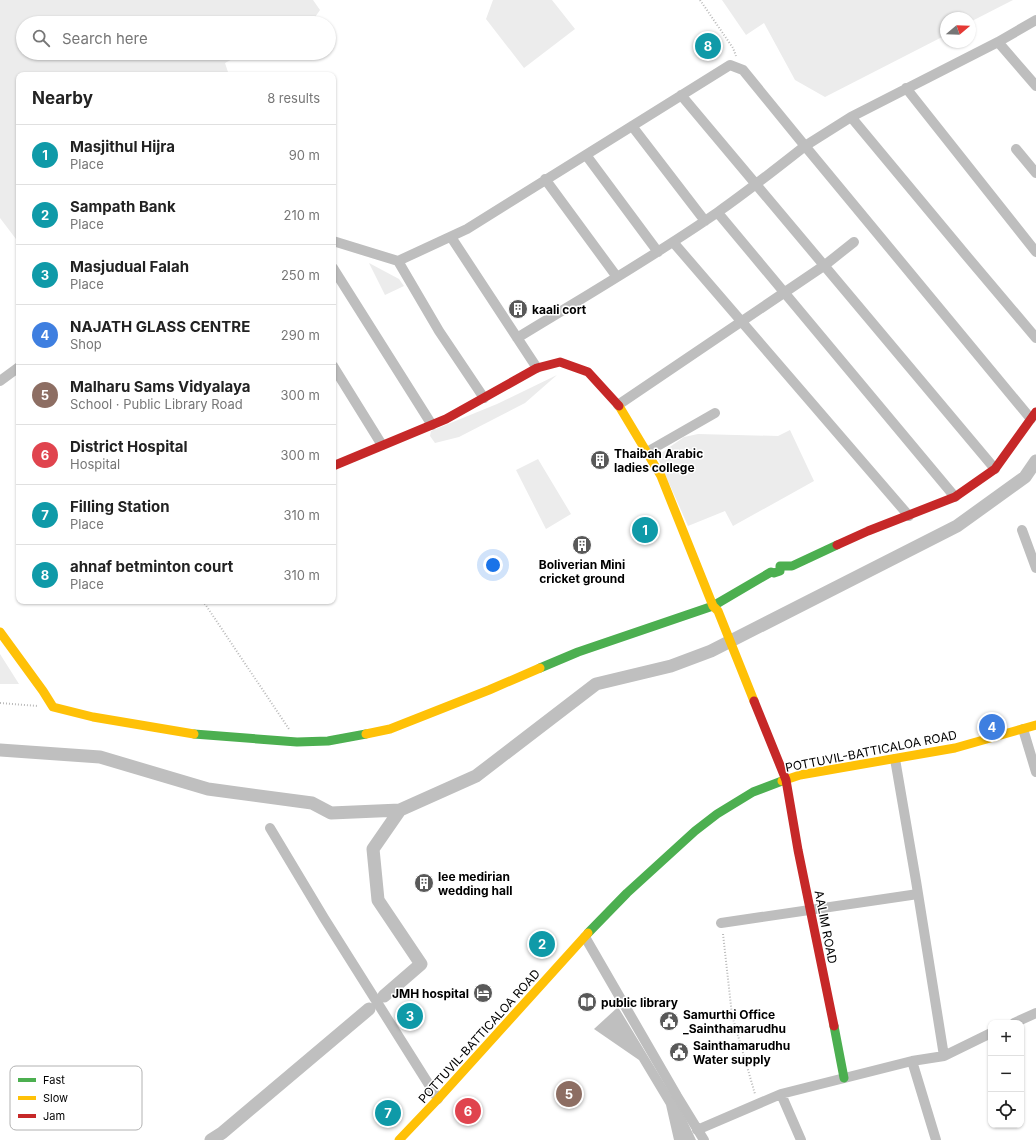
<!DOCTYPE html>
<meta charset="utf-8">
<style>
:root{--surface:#fff;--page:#f6f6f6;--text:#222;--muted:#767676;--line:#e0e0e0;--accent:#7c3aed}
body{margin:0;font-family:Inter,sans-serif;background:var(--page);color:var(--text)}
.controls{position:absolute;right:12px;bottom:12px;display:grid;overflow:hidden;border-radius:8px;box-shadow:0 1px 3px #0004}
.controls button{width:36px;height:36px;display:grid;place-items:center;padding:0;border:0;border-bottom:1px solid var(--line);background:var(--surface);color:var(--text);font:20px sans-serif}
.compass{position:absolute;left:940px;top:12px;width:36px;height:36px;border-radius:50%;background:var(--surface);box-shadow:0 1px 3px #0004;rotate:71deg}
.you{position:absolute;left:493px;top:565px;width:14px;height:14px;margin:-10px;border:3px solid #fff;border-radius:50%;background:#1a73e8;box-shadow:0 0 0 6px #1a73e833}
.badge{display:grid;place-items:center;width:26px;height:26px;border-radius:50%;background:var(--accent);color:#fff;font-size:13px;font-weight:700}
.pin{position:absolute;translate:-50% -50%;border:2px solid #fff;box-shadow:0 1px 4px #0006}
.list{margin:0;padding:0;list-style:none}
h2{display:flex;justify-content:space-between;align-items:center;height:52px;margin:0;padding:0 16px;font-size:17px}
h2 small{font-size:13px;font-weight:400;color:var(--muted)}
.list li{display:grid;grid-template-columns:26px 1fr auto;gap:12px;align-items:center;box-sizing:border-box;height:60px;padding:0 16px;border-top:1px solid var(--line)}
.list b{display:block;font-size:15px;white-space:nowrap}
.list p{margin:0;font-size:13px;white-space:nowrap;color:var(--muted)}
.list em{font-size:13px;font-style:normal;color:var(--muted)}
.icon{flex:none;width:22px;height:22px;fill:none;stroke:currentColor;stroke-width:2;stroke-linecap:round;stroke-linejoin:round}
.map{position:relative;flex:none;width:1036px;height:1140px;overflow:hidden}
.search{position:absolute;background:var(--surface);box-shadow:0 1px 3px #0004;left:16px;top:16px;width:320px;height:44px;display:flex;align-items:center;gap:10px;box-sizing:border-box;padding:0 14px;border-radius:22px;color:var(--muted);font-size:15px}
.panel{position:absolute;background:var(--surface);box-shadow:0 1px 3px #0004;left:16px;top:72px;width:320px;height:532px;border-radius:8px}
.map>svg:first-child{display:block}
</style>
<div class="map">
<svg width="1036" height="1140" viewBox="0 0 1036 1140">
<rect width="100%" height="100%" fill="#fff"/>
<path fill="#ececec" d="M0,0h313l7,10 -9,13h-288v30h221l-19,10 4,12h-210v168l-19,-25z
M493,0h59l23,29 -51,39 -38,-49z
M722,0h291l-43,22v-4h-24v17l-121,62 -30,-17 -31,-57 -18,12z
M369,263l30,16 5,7 -19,9z
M557,375l-32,28 -66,34 -24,6 -5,-7 1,-5 66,-27z
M790,430l24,51 -81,45 -8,-15 -37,15 -31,-70 27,-19 14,-3 80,2z
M538,459l33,55 -25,15 -30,-59z
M0,654l19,30h-19z"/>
<path fill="#bfbfbf" d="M618,1007l68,112 10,21h-22l-8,-35 -27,-45 -45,-31z"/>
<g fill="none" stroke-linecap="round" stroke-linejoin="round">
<path stroke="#bfbfbf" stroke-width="13" d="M0,750l100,7 108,32 104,14 19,10 69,-3 76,-34 120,-92 75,-18 40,-15 246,-125 68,-49 11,-16
M384,996l37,-32 -43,-64 -5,-51 27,-39
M211,1140l11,-7 147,-124"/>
<path stroke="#b9b9b9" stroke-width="2" stroke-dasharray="1 2" stroke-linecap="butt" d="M700,0l33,48 3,8
M203,601l86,128
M0,703l38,3
M723,934l9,81 23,79"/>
<path stroke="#bebebe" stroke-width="10" d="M998,42l38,44
M906,88l130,164
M681,95l314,374
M851,117l114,137 71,84
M632,126l73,95
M1016,149l20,24
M586,155l72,97
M545,179l72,98
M718,213l237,284
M451,237l86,131
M333,241l65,20 69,-32 263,-164 13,5 62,76 46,-29 147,-75 38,-22
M673,242l236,274
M398,261l41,70 45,67
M333,268l99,157
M517,338c67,-41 136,-81 201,-126 30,-21 59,-44 87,-66l226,273
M333,366l49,79
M0,381l19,-14
M618,405l207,-140 29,-23
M647,452l68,-39
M1022,530l14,38
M1023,729l13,43
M895,759l21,122 28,175
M270,828l54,90 114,181
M721,923l197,-29
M585,937l92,159 27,44
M1014,1023l22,-10
M912,1061l24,79
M781,1094l20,46
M697,1130l84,-36 131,-33 32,-5 47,-23"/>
<path stroke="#4caf50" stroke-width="9" d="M540,668l38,-16 135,-46 58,-34 3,1 6,-2v-5h12l45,-21
M194,734l103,8 31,-1 38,-7
M588,933l39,-40 68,-62 22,-17 36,-22 29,-11
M834,1026l10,52"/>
<path stroke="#ffc107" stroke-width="9" d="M619,406l42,70 52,130 5,5 36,90
M0,632l43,59 10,16 40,10 101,17
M366,734l24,-5 99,-39 51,-22
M782,781l18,-6 155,-27 81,-23
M399,1140l39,-41 150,-166"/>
<path stroke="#c62828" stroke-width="9" d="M333,466l113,-47 91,-51 23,-6 28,10 31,34
M837,545l31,-14 87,-34 40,-28 41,-57
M754,701l32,79 12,70 36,176"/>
</g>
<defs>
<symbol id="building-disc" viewBox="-11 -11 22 22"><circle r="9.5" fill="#595959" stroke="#fff"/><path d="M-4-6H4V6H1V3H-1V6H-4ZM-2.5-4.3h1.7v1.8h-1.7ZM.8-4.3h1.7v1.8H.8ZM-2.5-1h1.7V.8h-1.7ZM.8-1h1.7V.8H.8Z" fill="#fff"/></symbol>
<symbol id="hotel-disc" viewBox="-11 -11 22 22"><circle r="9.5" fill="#595959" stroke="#fff"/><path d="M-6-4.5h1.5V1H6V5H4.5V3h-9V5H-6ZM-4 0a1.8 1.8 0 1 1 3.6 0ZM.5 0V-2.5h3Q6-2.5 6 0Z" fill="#fff"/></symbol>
<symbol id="library-disc" viewBox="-11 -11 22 22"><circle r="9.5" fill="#595959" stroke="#fff"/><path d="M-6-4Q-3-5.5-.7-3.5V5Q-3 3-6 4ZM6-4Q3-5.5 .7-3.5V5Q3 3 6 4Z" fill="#fff"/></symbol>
<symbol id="civic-disc" viewBox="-11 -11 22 22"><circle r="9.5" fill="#595959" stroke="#fff"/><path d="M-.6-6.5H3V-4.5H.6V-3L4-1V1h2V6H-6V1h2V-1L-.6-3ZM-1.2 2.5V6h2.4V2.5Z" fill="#fff"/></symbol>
</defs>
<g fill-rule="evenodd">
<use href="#building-disc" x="507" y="298" width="22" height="22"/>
<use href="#building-disc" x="589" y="449" width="22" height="22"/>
<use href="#building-disc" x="571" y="534" width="22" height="22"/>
<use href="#building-disc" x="413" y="872" width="22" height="22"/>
<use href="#hotel-disc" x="472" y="982" width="22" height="22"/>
<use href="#library-disc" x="576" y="991" width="22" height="22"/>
<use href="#civic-disc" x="658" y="1010" width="22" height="22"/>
<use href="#civic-disc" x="668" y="1041" width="22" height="22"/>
</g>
<g text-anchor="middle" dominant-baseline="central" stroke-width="3" stroke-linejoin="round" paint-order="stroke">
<g font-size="12" font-weight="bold" fill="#000" stroke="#fff" text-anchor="start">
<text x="532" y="309">kaali cort</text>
<text x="614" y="453">Thaibah Arabic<tspan x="614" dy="14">ladies college</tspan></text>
<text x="582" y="564" text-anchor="middle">Boliverian Mini<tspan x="582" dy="14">cricket ground</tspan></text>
<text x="438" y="876">lee medirian<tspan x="438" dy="14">wedding hall</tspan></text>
<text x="469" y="993" text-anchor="end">JMH hospital</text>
<text x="601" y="1002">public library</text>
<text x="683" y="1014">Samurthi Office<tspan x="683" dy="14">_Sainthamarudhu</tspan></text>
<text x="693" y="1045">Sainthamarudhu<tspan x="693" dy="14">Water supply</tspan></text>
</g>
<g font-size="12" fill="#000" stroke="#fff">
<text transform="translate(871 751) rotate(-11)">POTTUVIL-BATTICALOA ROAD</text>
<text transform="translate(826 927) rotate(79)">AALIM ROAD</text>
<text transform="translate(479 1036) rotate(-48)">POTTUVIL-BATTICALOA ROAD</text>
</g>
</g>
<rect x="10" y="1066" width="132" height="64" rx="6" fill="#fff" stroke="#b2b2b2" stroke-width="1"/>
<rect x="18" y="1078" width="18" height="4" fill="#4caf50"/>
<rect x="18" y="1096" width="18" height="4" fill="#ffc107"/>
<rect x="18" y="1114" width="18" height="4" fill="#c62828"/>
<g font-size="11" fill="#000">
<text x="43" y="1084">Fast</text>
<text x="43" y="1102">Slow</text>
<text x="43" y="1120">Jam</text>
</g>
</svg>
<div class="controls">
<button>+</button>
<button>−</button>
<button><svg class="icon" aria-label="locate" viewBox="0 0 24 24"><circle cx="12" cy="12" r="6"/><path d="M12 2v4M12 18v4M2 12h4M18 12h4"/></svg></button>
</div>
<svg class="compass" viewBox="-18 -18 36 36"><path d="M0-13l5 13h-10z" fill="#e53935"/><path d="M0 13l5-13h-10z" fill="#767676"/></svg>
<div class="you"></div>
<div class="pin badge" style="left:645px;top:530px;background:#0f9aa8">1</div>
<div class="pin badge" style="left:542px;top:944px;background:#0f9aa8">2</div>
<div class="pin badge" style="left:410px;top:1016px;background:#0f9aa8">3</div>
<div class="pin badge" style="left:992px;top:727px;background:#3f7fe0">4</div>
<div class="pin badge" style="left:569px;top:1094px;background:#8d6e63">5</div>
<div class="pin badge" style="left:468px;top:1111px;background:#e0444e">6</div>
<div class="pin badge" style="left:388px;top:1113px;background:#0f9aa8">7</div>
<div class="pin badge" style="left:708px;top:46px;background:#0f9aa8">8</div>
<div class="search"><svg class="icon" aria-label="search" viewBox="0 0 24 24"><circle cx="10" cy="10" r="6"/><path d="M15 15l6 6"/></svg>Search here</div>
<section class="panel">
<h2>Nearby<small>8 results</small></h2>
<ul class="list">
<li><span class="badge" style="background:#0f9aa8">1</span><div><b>Masjithul Hijra</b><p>Place</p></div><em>90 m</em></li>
<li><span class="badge" style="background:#0f9aa8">2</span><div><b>Sampath Bank</b><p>Place</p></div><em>210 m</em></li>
<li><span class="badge" style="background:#0f9aa8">3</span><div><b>Masjudual Falah</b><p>Place</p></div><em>250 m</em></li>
<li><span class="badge" style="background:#3f7fe0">4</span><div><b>NAJATH GLASS CENTRE</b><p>Shop</p></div><em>290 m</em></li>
<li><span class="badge" style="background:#8d6e63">5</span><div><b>Malharu Sams Vidyalaya</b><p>School · Public Library Road</p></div><em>300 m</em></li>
<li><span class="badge" style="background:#e0444e">6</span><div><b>District Hospital</b><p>Hospital</p></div><em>300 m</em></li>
<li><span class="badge" style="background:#0f9aa8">7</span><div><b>Filling Station</b><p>Place</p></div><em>310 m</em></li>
<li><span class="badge" style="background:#0f9aa8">8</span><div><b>ahnaf betminton court</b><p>Place</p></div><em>310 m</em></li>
</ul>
</section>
</div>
